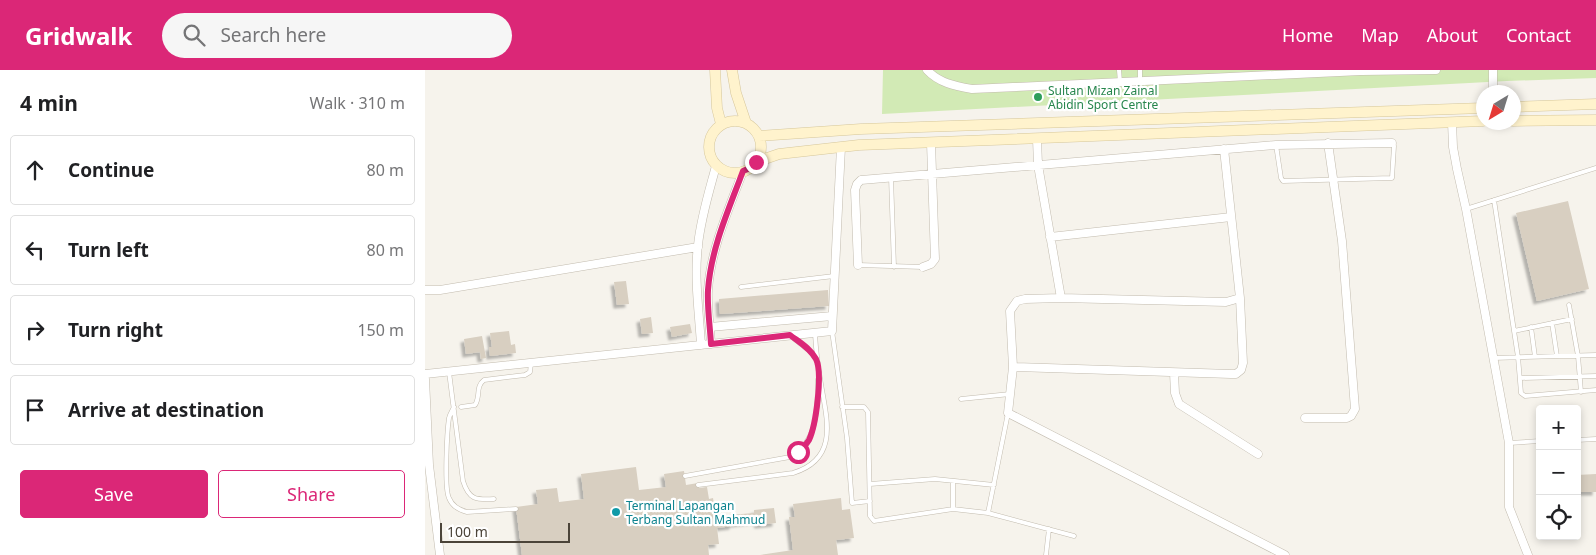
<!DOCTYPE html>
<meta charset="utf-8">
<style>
:root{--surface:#fff;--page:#f6f6f6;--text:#202124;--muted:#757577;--line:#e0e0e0;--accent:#db2777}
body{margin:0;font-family:"Noto Sans",sans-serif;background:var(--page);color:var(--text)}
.controls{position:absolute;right:15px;bottom:15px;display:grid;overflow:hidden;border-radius:5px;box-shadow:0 2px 8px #0003}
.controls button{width:45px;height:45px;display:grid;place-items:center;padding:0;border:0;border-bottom:1px solid var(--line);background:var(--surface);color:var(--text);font:25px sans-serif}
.compass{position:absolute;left:1051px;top:15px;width:45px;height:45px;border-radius:50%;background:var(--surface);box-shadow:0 2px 8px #0003;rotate:218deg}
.scale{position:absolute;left:15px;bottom:12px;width:130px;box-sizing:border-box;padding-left:5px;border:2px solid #4b4439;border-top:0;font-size:14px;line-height:18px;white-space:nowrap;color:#4b4439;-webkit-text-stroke:4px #fff;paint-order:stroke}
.stop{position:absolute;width:15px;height:15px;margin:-11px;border:4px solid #db2777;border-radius:50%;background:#fff}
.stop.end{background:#db2777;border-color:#fff;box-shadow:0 1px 5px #0008}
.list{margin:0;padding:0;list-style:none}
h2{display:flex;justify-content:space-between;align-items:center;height:65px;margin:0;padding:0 20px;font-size:21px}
h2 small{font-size:16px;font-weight:400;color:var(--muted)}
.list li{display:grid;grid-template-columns:32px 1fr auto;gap:15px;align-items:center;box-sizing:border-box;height:70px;margin:0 10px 10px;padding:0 10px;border:1px solid var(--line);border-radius:5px}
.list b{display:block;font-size:19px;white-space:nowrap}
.list em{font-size:16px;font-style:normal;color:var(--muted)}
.actions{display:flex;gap:10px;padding:15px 20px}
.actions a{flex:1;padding:11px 0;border:1px solid var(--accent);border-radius:5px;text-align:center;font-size:18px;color:var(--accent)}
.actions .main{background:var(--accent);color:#fff}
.icon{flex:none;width:28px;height:28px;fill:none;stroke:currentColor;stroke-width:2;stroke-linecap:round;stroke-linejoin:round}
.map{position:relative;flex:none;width:1171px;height:485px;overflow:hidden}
header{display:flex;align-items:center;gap:30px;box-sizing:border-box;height:70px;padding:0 25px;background:var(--accent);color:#fff}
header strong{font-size:24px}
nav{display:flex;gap:28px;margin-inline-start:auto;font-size:18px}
.search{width:350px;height:45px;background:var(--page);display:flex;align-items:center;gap:12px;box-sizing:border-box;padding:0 18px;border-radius:28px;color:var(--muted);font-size:19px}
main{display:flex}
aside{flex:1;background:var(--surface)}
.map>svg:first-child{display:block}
</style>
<header>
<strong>Gridwalk</strong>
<div class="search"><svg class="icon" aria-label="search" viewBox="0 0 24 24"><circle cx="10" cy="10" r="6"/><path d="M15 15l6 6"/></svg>Search here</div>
<nav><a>Home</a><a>Map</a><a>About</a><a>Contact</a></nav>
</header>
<main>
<aside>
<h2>4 min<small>Walk · 310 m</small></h2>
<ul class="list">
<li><svg class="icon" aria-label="ahead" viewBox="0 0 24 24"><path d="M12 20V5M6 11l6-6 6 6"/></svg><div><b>Continue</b></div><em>80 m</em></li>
<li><svg class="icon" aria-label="left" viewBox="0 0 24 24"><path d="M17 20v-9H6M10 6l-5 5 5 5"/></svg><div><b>Turn left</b></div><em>80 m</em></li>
<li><svg class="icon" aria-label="right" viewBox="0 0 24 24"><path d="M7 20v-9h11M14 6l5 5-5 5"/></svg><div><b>Turn right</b></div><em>150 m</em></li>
<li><svg class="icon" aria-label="arrive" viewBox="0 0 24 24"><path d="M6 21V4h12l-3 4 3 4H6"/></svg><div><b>Arrive at destination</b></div></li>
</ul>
<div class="actions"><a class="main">Save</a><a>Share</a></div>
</aside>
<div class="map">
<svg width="1171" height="485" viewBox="0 0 1171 485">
<defs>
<filter id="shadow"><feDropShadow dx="-3.5" dy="3.5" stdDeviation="1" flood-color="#0004"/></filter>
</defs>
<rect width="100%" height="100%" fill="#f6f3ec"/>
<path fill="#d2eab5" d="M458,0h713v8l-89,3 -625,33z"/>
<path fill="#d8cfc1" filter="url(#shadow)" d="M1143,131l21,88 -52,12 -21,-88z
M201,211l3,23 -12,1 -3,-23z
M403,220l1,16 -109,8 -1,-15z
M226,247l2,16 -11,1 -2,-15z
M265,254l2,9 -20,4 -2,-10z
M84,261l2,14 4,-1 1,9 -26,3 -1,-9h3l-2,-14z
M57,266l4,22 -5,1 -1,-7 -14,2 -2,-15z
M211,397l3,23 27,-3 -2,-13 20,-3 2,14 12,-2 1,5 8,-1 2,12 4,-1 3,18 38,-3v-3l20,-2 2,15 -18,2 -1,-4 -24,3v2l-16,2 2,16 -11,1 1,10h-187l-6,-48 22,-3 -2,-14 21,-2 2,14 25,-3 -3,-25z
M1171,404v18h-19v-17z
M416,428l1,12 8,-1 4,29 -18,2 2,15h-78l33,-5 -4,-33h6l-2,-13z"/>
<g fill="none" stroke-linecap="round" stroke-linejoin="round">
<defs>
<path id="lane" d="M694,0l1,12
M715,0v10
M851,75l5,33 2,3 109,-3 2,-32 -2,-3
M466,107l3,90
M1069,130l24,157 3,36 4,3 71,-6
M1041,139l130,-41
M433,195l65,2
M316,217l93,-11
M1144,235l9,51 3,36
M1127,253l5,33
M1106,257l4,30
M407,261l15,107 5,65 18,-2
M1089,261l58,-12
M367,267l19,15 5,7
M1068,288l103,-3
M24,302l14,109c6,19 13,19 31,18
M1095,308l76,-2
M536,329l49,-5
M29,337c-2,4 -4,7 -5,11 -2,13 -5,70 0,80 3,8 10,12 18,14l49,-3
M36,337l14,-2c6,-9 0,-18 9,-25l41,-5 5,-3 1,-9
M417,337h22l4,5 2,104 4,5 79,-12 35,4 86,23
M1152,370l19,-1
M1084,373l31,-2
M260,406l105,-19c29,-17 27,-48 28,-78
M445,414l65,-5 59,6
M273,415l95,-12c46,-14 34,-53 28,-89 -3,-17 -5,-33 -6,-50
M528,439v-28
M563,443l20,-100
M621,485l3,-26"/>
<path id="street" d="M502,0c12,13 28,16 45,19l389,-18 75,-1
M1068,0v22
M1027,52l1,25 4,22 9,40 43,234v64l19,48
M612,69l1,26 23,133
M625,167l181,-20
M433,195l-3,-75 2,-6 4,-4 415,-35 116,-2
M498,197l8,-3 4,-5 -4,-116
M0,220h15l258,-43
M815,228l-14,4 -165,-4 -36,1 -8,2 -7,10 3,56 -5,46 277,142
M285,257l122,-11
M286,274c-1,-18 -4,-37 -3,-54 3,-42 21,-81 35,-119
M276,275c-2,-33 -7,-68 -3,-100 3,-28 11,-53 18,-79
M588,297l218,7h5l5,-4 2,-7 -3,-65 -16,-149
M749,303l1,20 4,11 79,50
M0,304l407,-43 9,-184
M0,309l4,86 11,90
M880,348h42l4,-2 4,-7 -13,-168 -14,-98"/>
<path id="secondary" d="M290,0l2,38 4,16
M307,0l4,23 10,30
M1088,37l83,-3
M284 77a26 26 0 1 1 52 0a26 26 0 1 1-52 0Z
M1088,51l83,-1
M334,66l102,-7 622,-21
M331,92l23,-8 80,-9 624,-24"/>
</defs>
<use href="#lane" stroke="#c2bbae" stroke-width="5"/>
<use href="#street" stroke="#c2bbae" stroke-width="9"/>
<use href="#secondary" stroke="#d6c79b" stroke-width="11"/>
<use href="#lane" stroke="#fff" stroke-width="4"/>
<use href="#street" stroke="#fff" stroke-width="8"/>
<use href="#secondary" stroke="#fff3cd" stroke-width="10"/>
</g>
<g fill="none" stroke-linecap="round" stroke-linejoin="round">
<path stroke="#db2777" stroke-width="6" d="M331,92l-6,6 -7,3c-14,38 -32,77 -35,119 -1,17 2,36 3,54l79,-9c9,7 20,13 26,24 7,14 0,66 -7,81 -3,5 -6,8 -11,12"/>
</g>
<circle fill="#2e9e5b" stroke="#fff" stroke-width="2" cx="613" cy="27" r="5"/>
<circle fill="#0f9aa8" stroke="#fff" stroke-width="2" cx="191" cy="442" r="5"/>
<g text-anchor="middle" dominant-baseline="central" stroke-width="4.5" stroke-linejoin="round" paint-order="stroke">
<g font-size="12" fill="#27864d" stroke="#fff" text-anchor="start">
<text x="623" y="20">Sultan Mizan Zainal<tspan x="623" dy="14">Abidin Sport Centre</tspan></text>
</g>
<g font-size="12" fill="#0d838f" stroke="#fff" text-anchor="start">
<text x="201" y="435">Terminal Lapangan<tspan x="201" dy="14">Terbang Sultan Mahmud</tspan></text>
</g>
</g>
</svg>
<div class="controls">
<button>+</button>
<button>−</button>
<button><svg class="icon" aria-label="locate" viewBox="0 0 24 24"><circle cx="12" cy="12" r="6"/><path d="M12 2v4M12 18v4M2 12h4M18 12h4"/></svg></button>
</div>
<svg class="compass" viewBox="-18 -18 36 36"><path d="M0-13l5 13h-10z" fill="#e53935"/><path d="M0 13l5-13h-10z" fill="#757577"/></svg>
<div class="scale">100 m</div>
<div class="stop" style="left:373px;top:382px"></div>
<div class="stop end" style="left:331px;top:92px"></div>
</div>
</main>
